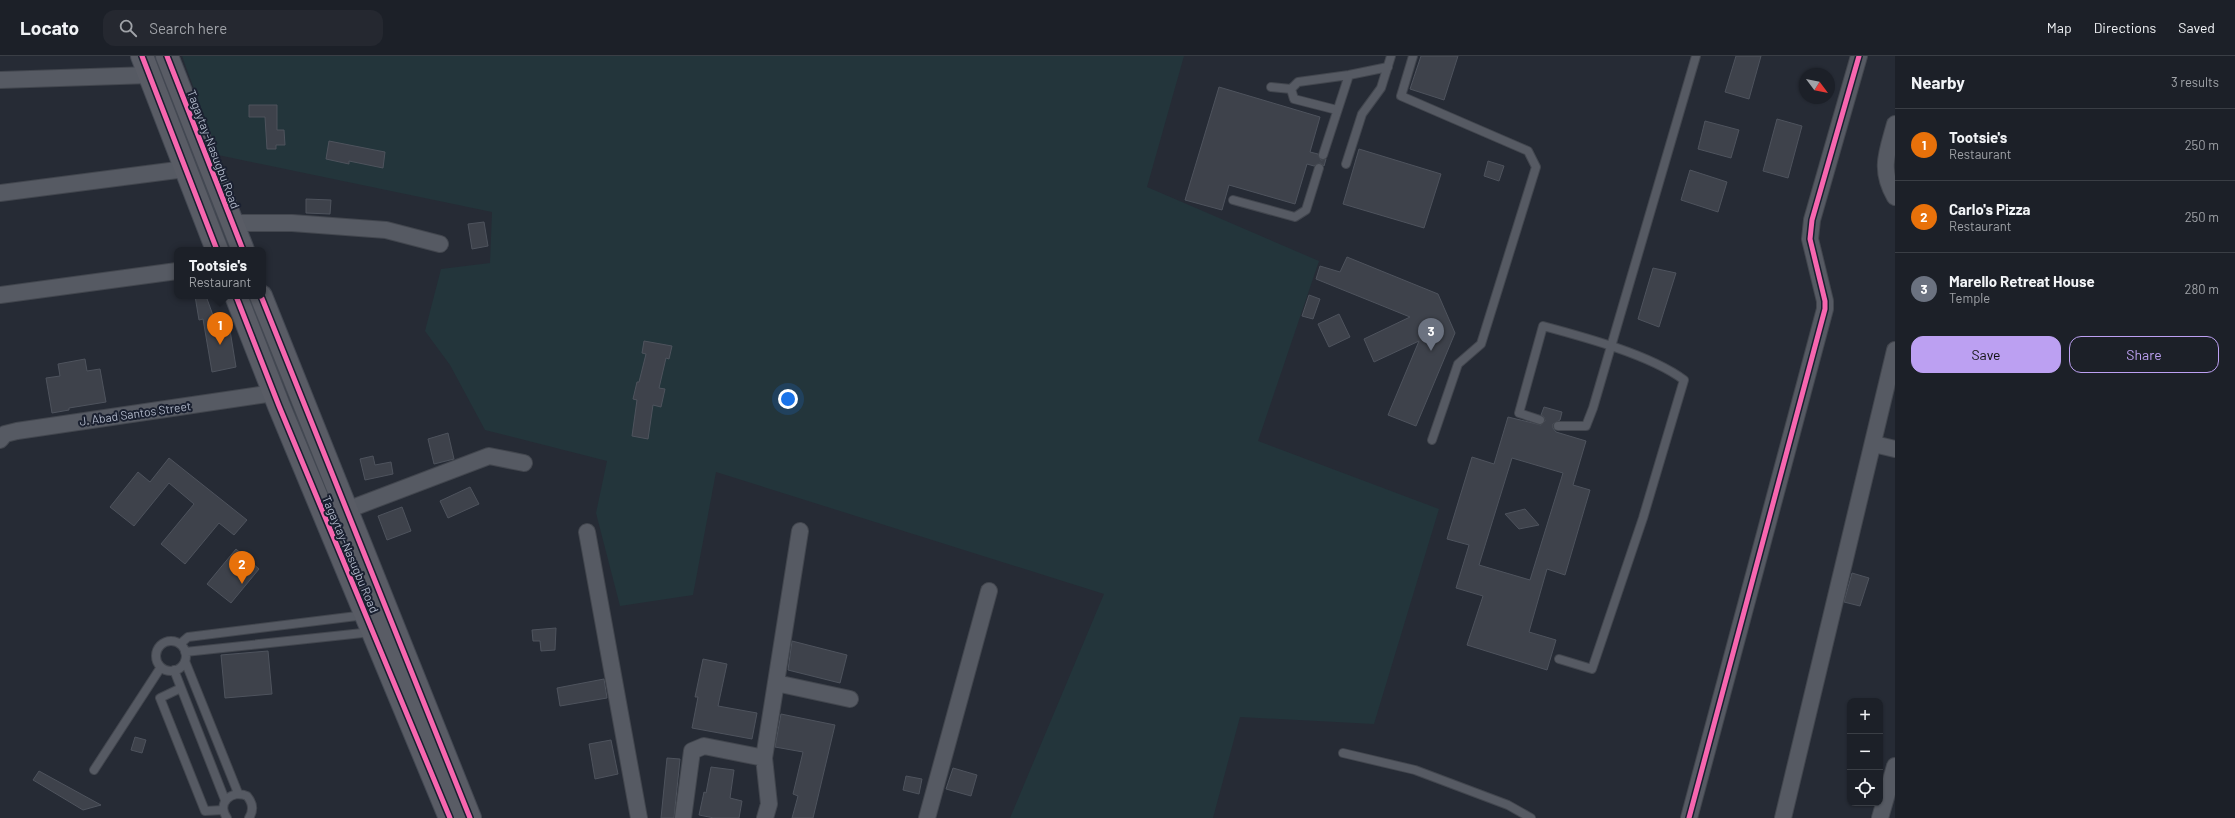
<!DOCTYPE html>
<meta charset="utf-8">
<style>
:root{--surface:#1c2028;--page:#252830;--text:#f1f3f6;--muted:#a0a3a8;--line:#3a3e45;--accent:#bca0f2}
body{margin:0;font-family:Barlow,sans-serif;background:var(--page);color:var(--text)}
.controls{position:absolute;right:12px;bottom:12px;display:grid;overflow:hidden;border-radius:8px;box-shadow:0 1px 3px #0004}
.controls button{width:36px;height:36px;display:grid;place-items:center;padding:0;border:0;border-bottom:1px solid var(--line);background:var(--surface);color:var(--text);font:20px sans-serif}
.compass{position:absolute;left:1799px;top:12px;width:36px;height:36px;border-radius:50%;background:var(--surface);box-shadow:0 1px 3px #0004;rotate:122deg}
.you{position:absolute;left:788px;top:343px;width:14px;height:14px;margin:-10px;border:3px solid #fff;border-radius:50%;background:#1a73e8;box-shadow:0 0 0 6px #1a73e833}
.badge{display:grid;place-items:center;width:26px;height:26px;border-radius:50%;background:var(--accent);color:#fff;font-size:13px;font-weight:700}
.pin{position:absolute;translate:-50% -33px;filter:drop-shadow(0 1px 2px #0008)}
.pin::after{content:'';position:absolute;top:21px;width:14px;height:12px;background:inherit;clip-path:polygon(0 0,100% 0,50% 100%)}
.popup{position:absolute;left:174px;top:191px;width:92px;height:52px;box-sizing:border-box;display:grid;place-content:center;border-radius:8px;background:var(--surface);filter:drop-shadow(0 1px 3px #0005);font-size:13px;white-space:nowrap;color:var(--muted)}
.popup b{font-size:15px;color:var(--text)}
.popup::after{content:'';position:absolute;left:50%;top:100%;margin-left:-8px;border:8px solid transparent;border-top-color:var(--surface)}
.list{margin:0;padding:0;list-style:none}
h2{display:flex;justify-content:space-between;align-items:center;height:52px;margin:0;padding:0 16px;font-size:17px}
h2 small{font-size:13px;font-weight:400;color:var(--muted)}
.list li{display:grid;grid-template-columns:26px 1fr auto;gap:12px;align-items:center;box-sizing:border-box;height:72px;padding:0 16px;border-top:1px solid var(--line)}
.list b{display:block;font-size:15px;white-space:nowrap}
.list p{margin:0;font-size:13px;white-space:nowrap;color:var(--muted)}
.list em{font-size:13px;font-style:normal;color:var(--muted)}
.actions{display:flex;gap:8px;padding:12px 16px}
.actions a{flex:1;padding:9px 0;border:1px solid var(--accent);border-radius:12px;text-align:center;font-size:14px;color:var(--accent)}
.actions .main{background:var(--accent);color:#111}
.icon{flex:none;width:22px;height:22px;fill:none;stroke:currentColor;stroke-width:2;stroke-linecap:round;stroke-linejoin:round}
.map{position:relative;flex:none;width:1895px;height:762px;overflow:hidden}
header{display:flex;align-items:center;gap:24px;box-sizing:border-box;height:56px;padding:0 20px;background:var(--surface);border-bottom:1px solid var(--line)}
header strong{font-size:19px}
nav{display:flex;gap:22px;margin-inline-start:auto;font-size:14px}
.search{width:280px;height:36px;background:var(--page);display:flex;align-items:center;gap:10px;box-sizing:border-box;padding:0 14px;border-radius:12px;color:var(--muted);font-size:15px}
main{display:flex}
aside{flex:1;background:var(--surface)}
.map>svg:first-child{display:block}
</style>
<header>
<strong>Locato</strong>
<div class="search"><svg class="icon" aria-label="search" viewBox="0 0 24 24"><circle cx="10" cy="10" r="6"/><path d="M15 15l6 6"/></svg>Search here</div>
<nav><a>Map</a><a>Directions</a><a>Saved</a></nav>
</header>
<main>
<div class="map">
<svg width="1895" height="762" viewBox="0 0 1895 762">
<rect width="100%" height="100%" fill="#262b35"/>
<path fill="#23353b" d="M182,0h1002l-37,131 172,74 -61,180 181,68 -65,215 -134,-7 -27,101h-203l94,-224 -388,-122 -23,123 -73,11 -24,-93 11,-52 -122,-31 -35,-65 -25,-34 16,-62 49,-6 2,-51 -274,-57z"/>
<path fill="#3e424b" stroke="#4e535d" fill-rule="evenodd" d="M1421,0h37l-14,44 -34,-11z
M1736,0h25l-12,43 -24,-7z
M1219,31l101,30 -10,35 8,2 3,6 5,-1 -2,7 -4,-3 -6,3 -7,-2 -12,40 -66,-19 -7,25 -37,-10z
M249,49h28v25h7l1,15h-9v4h-9l-2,-32h-16z
M1777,63l25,7 -14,52 -25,-7z
M1705,65l34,9 -8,28 -33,-9z
M329,85l56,11 -2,16 -34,-7v3l-23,-5z
M1359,93l82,25 -17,54 -81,-24z
M1488,105l16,5 -5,15 -15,-5z
M1690,114l37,12 -9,30 -37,-12z
M306,143l25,1 -1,14 -24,-1z
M484,166l4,24 -16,3 -4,-25z
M1347,201l91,37 17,39 -39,93 -28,-11 31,-74 -45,21 -10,-23 46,-22 -94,-38 4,-13 20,6z
M1653,212l23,5 -17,54 -21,-8z
M1309,239l11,4 -7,20 -11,-3z
M195,240h11l9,25 13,-3 8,49 -24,5 -9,-53 -4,1z
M1339,258l11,23 -21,10 -11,-23z
M644,285l28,5 -3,13 -3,-1 -7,30 6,1 -4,18 -8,-2 -5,34 -16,-3 5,-36 -4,-1 4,-17h2l7,-28 -4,-1z
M85,303l2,12 13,-2 6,33 -37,6v2l-17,3 -6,-35 14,-2 -2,-12z
M1544,351l18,5 -2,8 -7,4v4l3,4 30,9 -13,44 17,5 -25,85 -18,-6 -18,63 27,8 -9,30 -80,-25 16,-49 -27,-8 13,-43 -22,-6 25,-82 22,7 14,-47 33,8 4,-4 -1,-4 -3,-2zM1512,402l51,15 -33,107 -51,-15z
M448,377l6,26 -20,5 -6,-25z
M373,400l2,9 16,-3 2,12 -28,6 -5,-21z
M169,402l78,62 -13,15 -15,-12 -34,41 -24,-20 33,-40 -25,-21 -35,43 -24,-19 28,-35 12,10z
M470,431l9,17 -31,14 -8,-17z
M402,451l9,24 -24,9 -9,-24z
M1525,453l14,16 -20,4 -14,-15z
M236,493l23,20 -28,34 -24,-19z
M1852,517l17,5 -9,28 -16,-4z
M556,572l-1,22 -14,1 -1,-10h-7l-1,-11z
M792,585l55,14 -7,28 -52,-13z
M268,595l4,43 -47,4 -4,-43z
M703,603l24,5 -9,42 39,7 -5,26 -60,-11 6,-31h-3z
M604,623l3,19 -47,8 -3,-18z
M781,658l54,11 -22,93h-21l6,-22 -5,-2 10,-42 -28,-5z
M135,681l11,3 -4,13 -11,-3z
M611,684l7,34 -23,5 -6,-35z
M667,702l13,1 -6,59h-13z
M711,711l23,3 -4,28 12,3 -3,17h-25l-15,-3 5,-23 2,1z
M953,712l24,7 -6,21 -25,-7z
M39,715l62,34 -18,5 -50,-30z
M906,720l16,3 -3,15 -16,-4z"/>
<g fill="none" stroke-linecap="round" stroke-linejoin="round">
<defs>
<path id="service" d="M1413,0l-12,40 127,55 8,16 -55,177 -23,20 -26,76
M1271,31l20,2
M1337,54l-43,-11 -3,-10 7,-7 51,-7 39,-8
M1323,99l26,-80
M1346,108l16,-50 19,-26 10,-32
M1233,144l62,17 11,-7 13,-42
M1540,364l-21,-7 24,-87c41,11 108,29 141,54l-41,138 -51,151 -33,-10
M1558,370h28l7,-18 103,-352
M156 600a15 15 0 1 1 30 0a15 15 0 1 1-30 0Z
M180,588l8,-7 177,-22
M185,596l187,-20
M185,605l53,132
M174,614l51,130
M181,632l-21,10 45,113 18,-1
M1343,697l72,17 93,35 23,13
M94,714l67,-103
M227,762c-11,-15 5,-29 20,-22 6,7 7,14 2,22"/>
<path id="minor" d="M0,24l150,-5
M1895,68c-8,29 -16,45 0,73
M0,137l185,-24
M232,167h60l94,7 54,14
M0,239l177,-24
M0,384l5,-6 12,-3 257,-38
M1874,388l21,5
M347,454l142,-54 35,7
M587,476l52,286
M776,627l74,16
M683,762l9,-67 12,-5 60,12
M765,762l4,-14 -5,-46 36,-227
M927,762l62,-227
M1689,762l136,-509v-8l-15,-62 2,-19 47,-164
M1783,762l112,-468
M1880,762l15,-52"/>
<path id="primary" d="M142,0l75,194
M167,0l76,194
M236,240l43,110 171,412
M261,240l209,522"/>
</defs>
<use href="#service" stroke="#42464e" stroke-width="10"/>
<use href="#minor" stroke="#42464e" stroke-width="18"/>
<use href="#primary" stroke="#434852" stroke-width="24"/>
<use href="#service" stroke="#565a63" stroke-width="8"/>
<use href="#minor" stroke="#565a63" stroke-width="16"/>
<use href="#primary" stroke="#595c65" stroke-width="22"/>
<defs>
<path id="cycleway" d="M142,0l75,194
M167,0l76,194
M236,240l43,110 171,412
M261,240l209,522
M1689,762l136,-509v-8l-15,-62 2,-19 47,-164"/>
</defs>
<use href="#cycleway" stroke="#1a2030" stroke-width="8"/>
<use href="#cycleway" stroke="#f766af" stroke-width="5"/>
</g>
<g text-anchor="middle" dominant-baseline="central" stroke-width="4" stroke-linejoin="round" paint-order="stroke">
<g font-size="12" fill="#afb6c7" stroke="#1a2030">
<text transform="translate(214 93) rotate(69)">Tagaytay-Nasugbu Road</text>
<text transform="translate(135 357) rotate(-8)">J. Abad Santos Street</text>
<text transform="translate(351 498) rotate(67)">Tagaytay-Nasugbu Road</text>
</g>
</g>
</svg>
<div class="controls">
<button>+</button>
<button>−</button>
<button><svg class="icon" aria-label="locate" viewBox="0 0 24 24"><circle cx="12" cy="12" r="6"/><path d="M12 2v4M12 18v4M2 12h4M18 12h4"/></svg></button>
</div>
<svg class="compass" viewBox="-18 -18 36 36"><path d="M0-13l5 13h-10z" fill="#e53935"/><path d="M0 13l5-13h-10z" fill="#a0a3a8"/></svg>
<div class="you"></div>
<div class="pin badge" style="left:220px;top:289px;background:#e8710a">1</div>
<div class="popup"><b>Tootsie's</b>Restaurant</div>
<div class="pin badge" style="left:242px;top:528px;background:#e8710a">2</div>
<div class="pin badge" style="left:1431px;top:295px;background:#6b7280">3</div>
</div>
<aside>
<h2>Nearby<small>3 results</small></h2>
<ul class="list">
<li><span class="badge" style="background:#e8710a">1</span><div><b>Tootsie's</b><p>Restaurant</p></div><em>250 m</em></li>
<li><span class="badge" style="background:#e8710a">2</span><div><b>Carlo's Pizza</b><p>Restaurant</p></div><em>250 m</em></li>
<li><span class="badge" style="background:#6b7280">3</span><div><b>Marello Retreat House</b><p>Temple</p></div><em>280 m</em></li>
</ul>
<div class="actions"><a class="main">Save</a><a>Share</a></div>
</aside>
</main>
